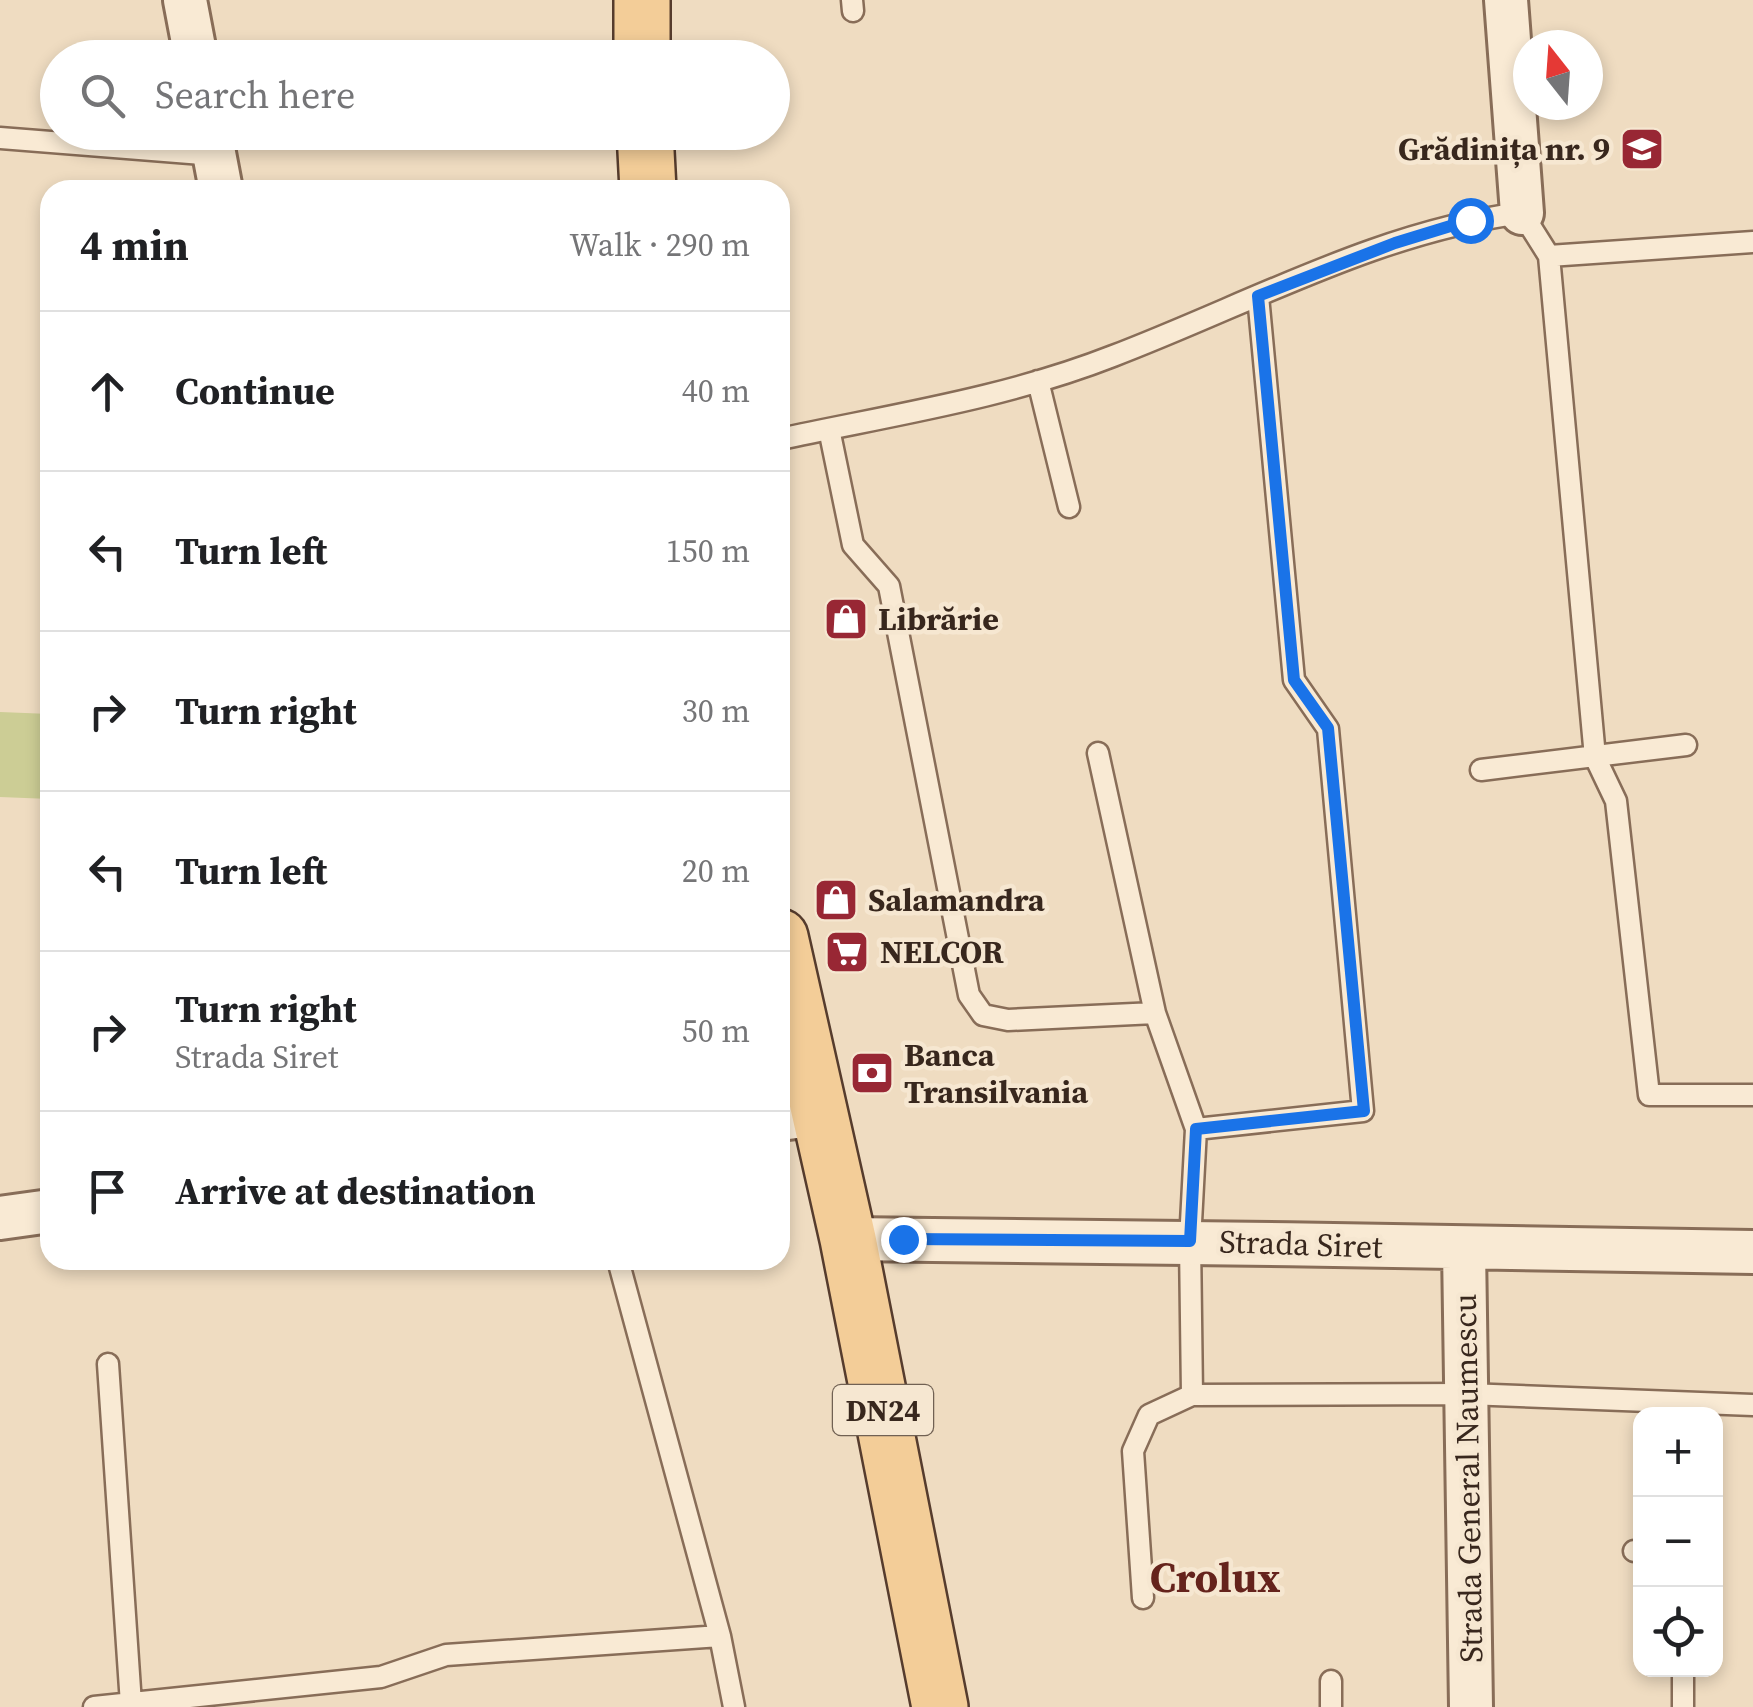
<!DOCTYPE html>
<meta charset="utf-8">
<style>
:root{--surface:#fff;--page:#f2f2f2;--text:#202124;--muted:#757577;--line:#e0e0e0}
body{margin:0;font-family:"Source Serif 4",serif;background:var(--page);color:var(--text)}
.controls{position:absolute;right:30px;bottom:30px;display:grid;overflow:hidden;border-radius:20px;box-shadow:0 5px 15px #0003}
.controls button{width:90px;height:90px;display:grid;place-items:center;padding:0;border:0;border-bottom:2px solid var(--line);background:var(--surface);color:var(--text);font:50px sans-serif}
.compass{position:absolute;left:1513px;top:30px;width:90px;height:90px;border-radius:50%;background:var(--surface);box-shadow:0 5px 15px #0003;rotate:343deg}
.stop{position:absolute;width:30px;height:30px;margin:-22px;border:8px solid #1a73e8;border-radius:50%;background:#fff}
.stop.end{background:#1a73e8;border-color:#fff;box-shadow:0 2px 10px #0008}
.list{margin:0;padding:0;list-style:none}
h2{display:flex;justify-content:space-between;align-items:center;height:130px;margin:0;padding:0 40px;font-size:42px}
h2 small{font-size:32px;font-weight:400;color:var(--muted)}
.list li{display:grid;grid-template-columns:65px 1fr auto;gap:30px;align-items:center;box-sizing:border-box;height:160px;padding:0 40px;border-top:2px solid var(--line)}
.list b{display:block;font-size:38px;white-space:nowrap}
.list p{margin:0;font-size:32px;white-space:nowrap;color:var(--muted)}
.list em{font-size:32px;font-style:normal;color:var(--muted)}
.icon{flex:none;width:55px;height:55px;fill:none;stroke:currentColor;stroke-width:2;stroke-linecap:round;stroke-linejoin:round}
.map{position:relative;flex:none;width:1753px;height:1707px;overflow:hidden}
.search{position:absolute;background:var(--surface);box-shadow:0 5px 15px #0003;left:40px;top:40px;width:750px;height:110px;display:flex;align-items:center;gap:25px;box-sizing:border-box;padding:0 35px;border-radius:55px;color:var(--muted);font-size:38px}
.panel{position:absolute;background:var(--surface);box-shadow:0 5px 15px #0003;left:40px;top:180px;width:750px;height:1090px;border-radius:30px}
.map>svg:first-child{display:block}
</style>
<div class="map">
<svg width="1753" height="1707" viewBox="0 0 1753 1707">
<rect width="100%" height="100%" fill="#efdcc1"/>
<path fill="#cccd95" d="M0,712l50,2v85l-50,-2z"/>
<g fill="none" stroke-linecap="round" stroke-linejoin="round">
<defs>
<path id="lane" d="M852,0l1,11
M0,138l215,17
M1549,256l204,-14
M1038,381l31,126
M829,429l24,116 36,41 80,409 14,20 25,5 147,-7 41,116
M780,439c112,-24 226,-41 333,-83 134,-51 266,-125 409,-143l27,43 46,501 21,44 33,294h104
M1098,753l57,260
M1481,770l205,-25
M108,1364l23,340
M1192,1395l-2,-154 6,-112 167,-18 -35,-382 -34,-49 -36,-384
M1634,1551h6
M1143,1598l-10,-147 16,-36 43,-20 275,-1 286,11
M720,1636l14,71
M94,1707l287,-30 65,-22 274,-19 -102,-376
M1331,1707v-26
M1683,1707v-37"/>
<path id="street" d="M185,0l11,58
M1506,0l16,213
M210,132l11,58
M780,1119l41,-5
M0,1218l50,-7
M848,1239c302,2 603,8 905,13
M1464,1249l7,458"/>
<path id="primary" d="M642,0v58
M645,132l3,58
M780,937l68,302 92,468"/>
</defs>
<use href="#lane" stroke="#886d58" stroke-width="25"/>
<use href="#street" stroke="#886d58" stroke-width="48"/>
<use href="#primary" stroke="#563c2d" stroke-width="60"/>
<use href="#lane" stroke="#f9ead4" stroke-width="20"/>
<use href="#street" stroke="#f9ead4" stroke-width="42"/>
<use href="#primary" stroke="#f3cd98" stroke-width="55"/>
</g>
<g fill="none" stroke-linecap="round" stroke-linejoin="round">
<path stroke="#1a73e8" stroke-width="12" d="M903,1239l287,2 6,-112 168,-18 -36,-383 -34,-48 -36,-384 137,-53 75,-23"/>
</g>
<defs>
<symbol id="school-square" viewBox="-11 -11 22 22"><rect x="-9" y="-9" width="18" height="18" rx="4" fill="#982734" stroke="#f6e7d1"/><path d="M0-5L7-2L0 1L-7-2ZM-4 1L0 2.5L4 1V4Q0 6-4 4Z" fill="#fff"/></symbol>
<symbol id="shop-square" viewBox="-11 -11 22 22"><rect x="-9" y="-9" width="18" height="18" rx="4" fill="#982734" stroke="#f6e7d1"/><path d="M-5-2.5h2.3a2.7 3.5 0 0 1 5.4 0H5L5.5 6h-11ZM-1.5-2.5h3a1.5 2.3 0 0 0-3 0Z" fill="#fff"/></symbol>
<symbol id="supermarket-square" viewBox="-11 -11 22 22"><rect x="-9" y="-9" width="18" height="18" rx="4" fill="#982734" stroke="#f6e7d1"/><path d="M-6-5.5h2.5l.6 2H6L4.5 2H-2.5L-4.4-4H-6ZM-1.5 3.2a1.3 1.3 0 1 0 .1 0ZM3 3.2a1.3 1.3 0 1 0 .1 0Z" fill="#fff"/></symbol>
<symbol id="bank-square" viewBox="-11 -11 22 22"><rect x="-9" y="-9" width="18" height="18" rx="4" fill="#982734" stroke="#f6e7d1"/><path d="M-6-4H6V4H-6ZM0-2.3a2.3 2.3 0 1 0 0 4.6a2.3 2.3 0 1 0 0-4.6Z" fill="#fff"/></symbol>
</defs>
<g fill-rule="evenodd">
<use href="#school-square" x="1617" y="124" width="50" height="50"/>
<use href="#shop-square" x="821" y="594" width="50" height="50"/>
<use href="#shop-square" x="811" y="875" width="50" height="50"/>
<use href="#supermarket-square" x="822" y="927" width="50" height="50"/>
<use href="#bank-square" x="847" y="1048" width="50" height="50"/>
</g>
<g text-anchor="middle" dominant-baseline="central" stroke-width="9" stroke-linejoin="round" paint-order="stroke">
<rect fill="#f6e7d1" stroke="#716153" stroke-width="2.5" x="833" y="1385" width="100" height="50" rx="8"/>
<g font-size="30" font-weight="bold" fill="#38271d">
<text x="883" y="1410">DN24</text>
</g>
<g font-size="32" font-weight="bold" fill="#38271d" stroke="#f6e7d1" text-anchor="start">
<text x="1610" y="149" text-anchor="end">Grădinița nr. 9</text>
<text x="878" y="619">Librărie</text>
<text x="868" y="900">Salamandra</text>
<text x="880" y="952">NELCOR</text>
<text x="904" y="1055">Banca<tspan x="904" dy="37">Transilvania</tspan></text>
</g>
<g font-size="32" fill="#38271d" stroke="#f6e7d1">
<text transform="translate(1301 1244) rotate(2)">Strada Siret</text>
<text transform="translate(1468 1478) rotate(-91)">Strada General Naumescu</text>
</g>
<g font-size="42" font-weight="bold" fill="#65231c" stroke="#f6e7d1">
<text x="1215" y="1577">Crolux</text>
</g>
</g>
</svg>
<div class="controls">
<button>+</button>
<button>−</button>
<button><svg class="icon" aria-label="locate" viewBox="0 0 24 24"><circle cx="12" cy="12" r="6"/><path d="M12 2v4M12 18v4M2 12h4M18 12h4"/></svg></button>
</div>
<svg class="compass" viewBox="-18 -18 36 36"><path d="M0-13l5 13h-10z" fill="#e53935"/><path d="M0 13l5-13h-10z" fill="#757577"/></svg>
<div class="stop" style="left:1470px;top:220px"></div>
<div class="stop end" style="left:903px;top:1239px"></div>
<div class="search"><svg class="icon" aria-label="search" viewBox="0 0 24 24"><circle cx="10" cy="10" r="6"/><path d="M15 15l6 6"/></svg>Search here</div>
<section class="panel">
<h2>4 min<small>Walk · 290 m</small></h2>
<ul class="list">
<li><svg class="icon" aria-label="ahead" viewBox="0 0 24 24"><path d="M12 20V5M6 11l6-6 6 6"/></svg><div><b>Continue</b></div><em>40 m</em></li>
<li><svg class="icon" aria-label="left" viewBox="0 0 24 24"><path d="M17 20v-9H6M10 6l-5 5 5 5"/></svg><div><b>Turn left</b></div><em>150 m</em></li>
<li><svg class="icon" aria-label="right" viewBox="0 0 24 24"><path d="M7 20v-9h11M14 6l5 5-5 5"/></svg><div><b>Turn right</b></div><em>30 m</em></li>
<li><svg class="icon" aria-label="left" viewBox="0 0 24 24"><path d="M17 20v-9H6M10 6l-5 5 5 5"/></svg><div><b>Turn left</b></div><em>20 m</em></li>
<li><svg class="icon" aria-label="right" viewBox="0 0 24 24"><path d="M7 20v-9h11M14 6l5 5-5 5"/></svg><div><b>Turn right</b><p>Strada Siret</p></div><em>50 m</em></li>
<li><svg class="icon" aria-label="arrive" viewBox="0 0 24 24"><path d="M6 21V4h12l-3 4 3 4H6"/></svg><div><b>Arrive at destination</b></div></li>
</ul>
</section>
</div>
